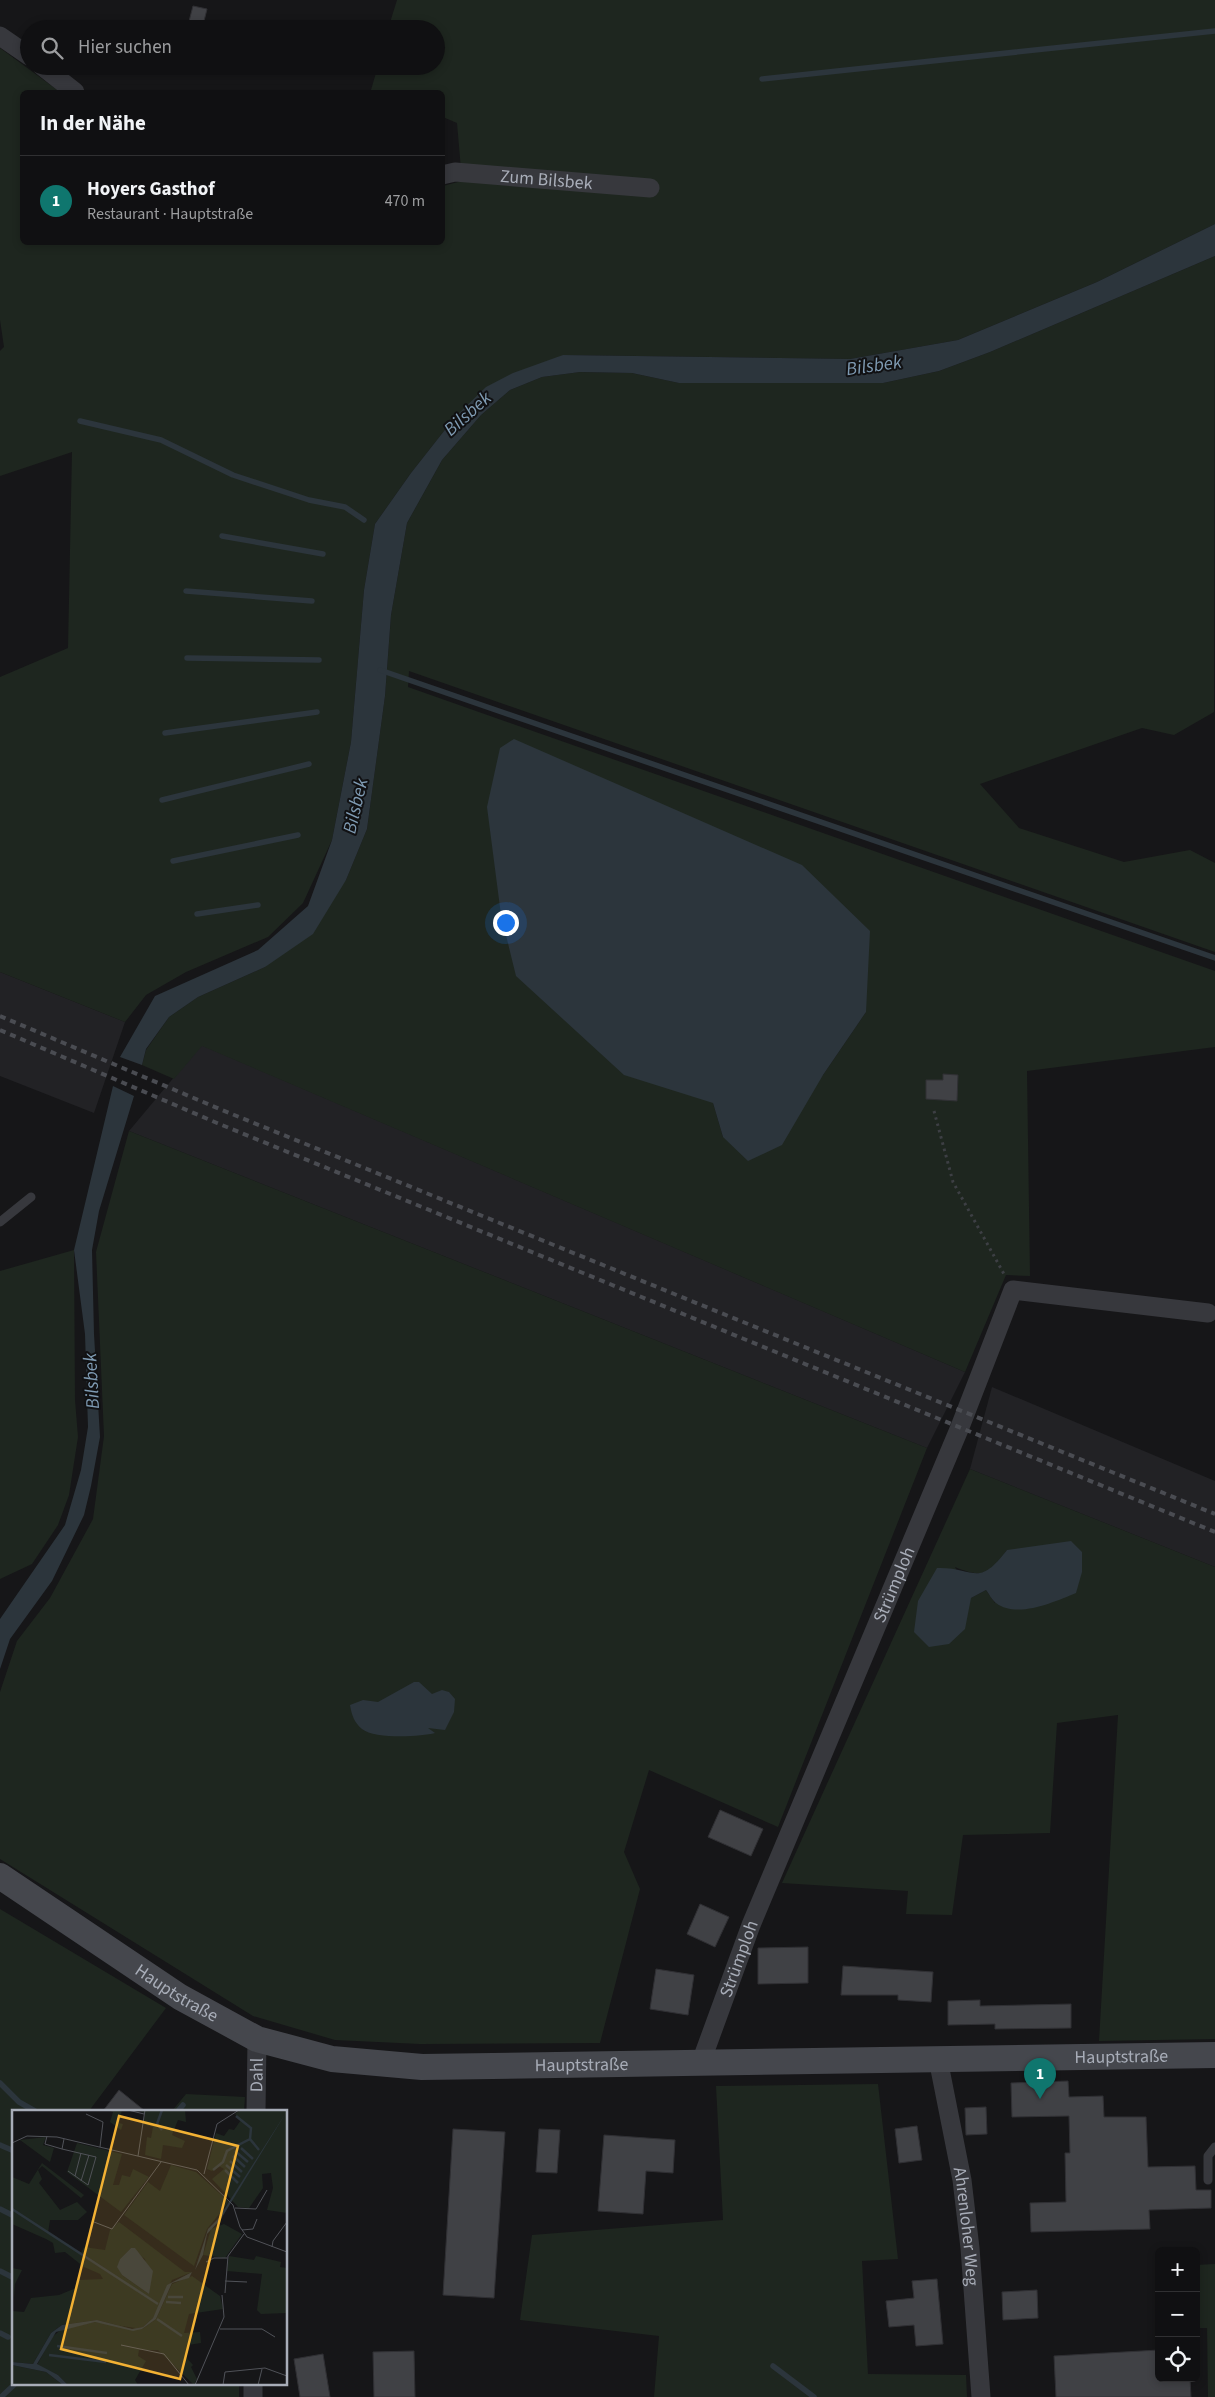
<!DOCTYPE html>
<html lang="de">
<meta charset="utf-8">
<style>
:root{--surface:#101012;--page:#1e1e20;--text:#f1f3f6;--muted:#9c9d9f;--line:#303032;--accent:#0f766e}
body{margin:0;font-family:"Source Sans 3",sans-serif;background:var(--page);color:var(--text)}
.controls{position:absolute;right:15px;bottom:15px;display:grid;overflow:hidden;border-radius:8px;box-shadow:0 2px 8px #0003}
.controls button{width:45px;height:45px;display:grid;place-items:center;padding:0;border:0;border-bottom:1px solid var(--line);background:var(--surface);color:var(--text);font:25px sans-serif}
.you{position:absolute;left:505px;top:922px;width:18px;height:18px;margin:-12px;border:4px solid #fff;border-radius:50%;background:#1a73e8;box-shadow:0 0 0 8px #1a73e833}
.badge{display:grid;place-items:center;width:32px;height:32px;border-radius:50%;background:var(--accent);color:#fff;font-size:16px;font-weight:700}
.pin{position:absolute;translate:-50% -41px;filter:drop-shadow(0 1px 2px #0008)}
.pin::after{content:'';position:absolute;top:26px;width:18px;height:15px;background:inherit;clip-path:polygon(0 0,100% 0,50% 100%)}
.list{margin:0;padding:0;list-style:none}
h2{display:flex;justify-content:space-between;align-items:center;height:65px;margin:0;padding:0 20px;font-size:21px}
h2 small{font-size:16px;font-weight:400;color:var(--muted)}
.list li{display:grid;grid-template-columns:32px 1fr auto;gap:15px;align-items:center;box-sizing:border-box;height:90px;padding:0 20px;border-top:1px solid var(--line)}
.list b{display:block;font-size:19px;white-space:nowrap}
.list p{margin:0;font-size:16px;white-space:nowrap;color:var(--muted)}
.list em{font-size:16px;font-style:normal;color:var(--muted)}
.icon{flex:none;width:28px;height:28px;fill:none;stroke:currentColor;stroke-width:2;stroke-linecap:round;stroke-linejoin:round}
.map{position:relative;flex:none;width:1215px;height:2397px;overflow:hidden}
.search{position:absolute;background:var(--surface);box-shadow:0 2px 8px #0003;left:20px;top:20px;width:425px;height:55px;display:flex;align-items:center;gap:12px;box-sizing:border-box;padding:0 18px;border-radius:28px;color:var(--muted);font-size:19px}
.panel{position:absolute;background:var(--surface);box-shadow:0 2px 8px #0003;left:20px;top:90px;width:425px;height:155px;border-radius:8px}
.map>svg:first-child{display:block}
</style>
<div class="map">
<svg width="1215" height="2397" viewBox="0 0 1215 2397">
<rect width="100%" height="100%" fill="#161618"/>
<path fill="#222225" d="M0,972l125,50 -31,91 -94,-37z
M201,1045l764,327 -38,76 -798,-317z
M992,1387l223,94v86l-245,-98z"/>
<path fill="#1e261f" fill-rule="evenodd" d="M397,0h818v224l-118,58 -139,58 -108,19 -287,-4 -108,62 -44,56 -36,51 -11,66 -13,152 -19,98 -29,63 -35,34 -82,35 -40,23 -21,27 -125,-50v-295l68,-29 4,-196 -72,24v-125l4,-4 -4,-27v-272l60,44h-38v150h420l1,-56 19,-5 -5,-58 -14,-6 -1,-25h-65l-6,-2 7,-24h58v-37h-48z
M1215,256l-1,456 -40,23 -32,-7 -162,56 39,44 105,34 66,-12 25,13v89l-806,-281 -1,16 807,284v76l-188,24 3,205 -24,-1 -41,97 -763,-326 -28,33 -32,-14 4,-15 23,-33 29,-20 67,-30 81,-87 21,-51 18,-133 6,-81 16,-92 35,-63 39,-45 29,-25 32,-13 38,-5 52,1 47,10h204l56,-12 51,-19zM866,1012l-43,63 -100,62 -10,-34z
M129,1131l798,317 -149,379 -129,-57 -25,82 16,37 -40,154 -180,1 -85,-4 -82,-24 -253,-157v-167l17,-51 33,-43 43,-79 11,-83 -8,-184z
M74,1250l1,150 3,37 -9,58 -11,30 -26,39 -32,15v-308z
M970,1469l245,98v472l-116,2 19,-326 -61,8 -7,110 -87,2 -11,80 -46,-1 2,-23 -126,-8zM1007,1550l-12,53 -9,-13 -15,8 -16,-31c29,12 34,7 52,-17z
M0,1909l166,99 -77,103h-75v272h225v14h-239z
M878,2084l20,175 -36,2 6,113 98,1 1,22h-313l5,-61 -139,-16 12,-85 191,-15 -7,-134z
M186,2094l59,3 -1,14h-72z
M1215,2264v133h-7l-1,-69h-11v-63z"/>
<path fill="#2c353c" d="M1215,224v32l-225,96 -51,19 -56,12h-204l-47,-10 -52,-1 -38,5 -32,13 -29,25 -39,45 -35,63 -16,92 -6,81 -18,133 -21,51 -33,54 -48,33 -67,30 -29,20 -23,32 -4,16 -22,-8 35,-61 103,-46 50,-44 24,-66 19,-98 13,-152 11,-66 36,-51 44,-56 31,-30 27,-14 50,-18 287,4 108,-19 139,-58z
M514,739l288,126 68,66 -4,81 -43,63 -41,70 -34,16 -25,-24 -10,-34 -89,-28 -108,-99 -15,-61 -14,-108 13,-59z
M113,1086l21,10 -35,115 -7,39 2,84 6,103 -9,49 -7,29 -32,66 -42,58 -10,30v-50l65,-94 16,-55 7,-43 -3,-93 -11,-84z
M1071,1541l11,11v20l-6,21c-22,9 -59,26 -80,10 -4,-3 -7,-9 -10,-13l-15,8 -6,31 -16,15 -20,3 -15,-15 4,-31 19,-33c39,-1 40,21 70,-18z
M414,1682h5l13,12 10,-4 7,2 6,7 -1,13 -9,18 -17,-2 7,5c-15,4 -61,6 -73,-4 -8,-7 -10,-13 -12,-24l13,-5 15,2z"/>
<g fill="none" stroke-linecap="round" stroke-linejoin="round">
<path stroke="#2c353c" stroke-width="5.5" d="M762,79l453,-48
M80,421l81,19 72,35 76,25 36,7 19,13
M222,536l101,18
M186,591l126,10
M187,658l132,2
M380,670l835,288
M165,733l152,-21
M162,800l147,-36
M173,861l125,-26
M197,914l61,-9
M0,2083l19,19 16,9
M178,2111l5,-6
M0,2145l14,6
M0,2209l14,7
M0,2271l14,7
M0,2333l8,4
M773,2366l41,31
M1,2397l15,-14"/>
</g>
<path fill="#404145" stroke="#303034" d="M193,6l14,3 -5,20h-15z
M943,1074l15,1 -1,26 -31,-2v-19h17z
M720,1810l43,19 -12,27 -43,-19z
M700,1904l29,13 -14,30 -28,-13z
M808,1947v36l-50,1v-36z
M843,1966l90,6 -2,30 -33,-2v-5h-57z
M656,1969l38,6 -6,40 -38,-6z
M980,2000v6l91,-2v24l-76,1v-5l-47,1v-24z
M1068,2081l1,16 34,-1 1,21h42l2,50 47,-1 1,24h15v18l-62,2 1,19 -119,3 -1,-29 36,-1 -1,-49h5l-1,-37 -57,1 -1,-34z
M119,2090l26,21h-42z
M986,2107l1,27 -21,1 -1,-27z
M917,2126l5,34 -23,3 -4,-34z
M453,2129l52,3 -11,166 -51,-3z
M539,2129l21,1 -3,43 -21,-1z
M604,2135l71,5 -2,33 -27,-2 -3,43 -45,-3z
M937,2279l6,65 -27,2 -2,-21 -25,2 -3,-26 28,-3 -2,-17z
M1037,2290l1,28 -35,2 -1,-28z
M1159,2350v28h31l1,19h-135l-2,-41z
M414,2351l1,46h-41l-1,-45z
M323,2354l7,43h-30l-6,-38z"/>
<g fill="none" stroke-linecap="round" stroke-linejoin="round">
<path stroke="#3d3f44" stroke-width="3" stroke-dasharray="2.5 4" stroke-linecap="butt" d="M934,1111l19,71 51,92"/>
<path stroke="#37383d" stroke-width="9" d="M0,1222l31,-25
M1208,2180v-24l7,-9"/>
<g stroke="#37383d" stroke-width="19">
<path d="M0,36l29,20"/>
<path d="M42,66l33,26"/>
<path id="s1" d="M442,175l13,-3 195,16"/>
<path id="s2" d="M938,2059l24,121 8,68 11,149"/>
<path id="s3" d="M701,2062l50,-137 209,-498 53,-137 195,23"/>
<path id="s4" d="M256,2111l1,-72"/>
<path d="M253,2397v-14"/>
</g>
<path stroke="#45474d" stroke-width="26" id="s5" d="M0,1876l180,121 77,42 75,20 90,8 793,-12"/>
<path stroke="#4a4c52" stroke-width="4" stroke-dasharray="6 5" stroke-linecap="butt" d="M0,1016l222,94 993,404
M0,1030l217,93 998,409"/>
</g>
<g text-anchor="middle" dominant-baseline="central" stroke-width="4" stroke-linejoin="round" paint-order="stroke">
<g font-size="18" fill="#a8adb8" stroke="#111113">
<text stroke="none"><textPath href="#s1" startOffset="105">Zum Bilsbek</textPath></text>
<text stroke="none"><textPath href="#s3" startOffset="515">Strümploh</textPath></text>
<text stroke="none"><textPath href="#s3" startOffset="110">Strümploh</textPath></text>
<text stroke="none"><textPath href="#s5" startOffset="212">Hauptstraße</textPath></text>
<text stroke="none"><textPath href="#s5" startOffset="1172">Hauptstraße</textPath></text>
<text stroke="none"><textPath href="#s5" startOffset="632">Hauptstraße</textPath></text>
<text stroke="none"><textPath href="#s4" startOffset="36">Dahl</textPath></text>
<text stroke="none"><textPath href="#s2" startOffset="170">Ahrenloher Weg</textPath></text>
</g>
<g font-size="19" font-style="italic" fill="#7f9bb3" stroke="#111113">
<text transform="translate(874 366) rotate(-8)">Bilsbek</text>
<text transform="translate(468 414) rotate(-42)">Bilsbek</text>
<text transform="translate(356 806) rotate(-77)">Bilsbek</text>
<text transform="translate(92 1381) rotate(-93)">Bilsbek</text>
</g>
</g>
<g transform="translate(12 2110)">
<rect width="275" height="275" fill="#161618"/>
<path d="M96,0h14l-3,13 4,1 -2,6 -11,-8 3,-10zM127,0h46l1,12 -8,-2 -6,15 13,6 -3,7 -19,-3 -2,14 -16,-4 2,-18 4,1 2,-11 -10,-3 2,-10zM228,0h47v103l-20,-3 6,-22 -2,-15 -9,1 1,14 -14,20 -11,-1 -26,-28 12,-10 -5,-3 -7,5 -5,-2 9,-36 8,3 5,-7 5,1 7,-10 -6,-6zM34,27l-3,8 11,3 -4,14 -30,-22zM65,33l45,11 -9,31h6l3,-10 8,2 3,-8 16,8 -28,35 -54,-40zM30,53l42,32 -3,3 -39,-32 -4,4 4,9 -3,4 21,27 17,-8 10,10 -9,8h-28l-2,13 33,20 3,-6 21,3 5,-20 9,-8 66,50h7l-20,8 -19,38 -10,9 -11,2 -35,-9 -35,5 -11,8 -18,31 -21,-2v-51l12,1 7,-14 28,-3 17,-7 3,-8 24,-1 -3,-5 -16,-7 -19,-15 -10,1 -2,-10 -7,-4 -34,-15v-47l17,7zM119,138l14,11 4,35 -27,-19 -4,-8 2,-8zM70,143l74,49v1l-75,-48zM159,55l25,7 33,30 -22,27 -13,37 -70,-51 24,-33 12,9zM212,114l18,10 -17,24 -22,-3 8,-26zM217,146l25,4 2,-4 25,6 -1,5 7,1v45l-26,1 -4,-4 5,-36 -35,-3zM0,158l10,2 -7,14 -1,14zM180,166l28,20 3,13 -34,5 -5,19 16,-1 1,11 -13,2 -2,12 7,8 -2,2 6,12 -3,6 -36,-35h-19l-1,6 8,5 -11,19 3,5h-70l-10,-10 -21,-10 15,-28 10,-8 33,-7 47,7 14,-10 16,-35zM0,255l34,7 17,13h-51z" fill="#1e261f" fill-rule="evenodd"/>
<path d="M275,1l-66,108 -14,15 -4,21 -8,15 13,-41 10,-10zM119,138h4l18,23 -4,23 -27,-19 -5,-8 3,-8zM180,162l-3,6 -17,5 -16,36 -14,10 -9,2 -38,-9 -39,10 -19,32 21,11 10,10h-5l-17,-13 -34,-7v-3l21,2 18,-31 11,-8 35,-5 35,9 11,-2 10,-9 14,-33z" fill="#2c353c"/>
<path fill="none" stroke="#2c353c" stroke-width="2.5" d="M224,6l15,12 -1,11 9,11M150,20l-5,-6 5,-14M229,38l12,11M223,41l13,11M221,46l12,11M218,51l12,11M214,55l14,12M201,60l10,-8 4,-11 23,-12M213,60l13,13M0,99l146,95M156,187h15M154,192l15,1M145,209l25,17M45,236l50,7M37,245l57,7"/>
<path fill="none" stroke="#505258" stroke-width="1" d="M116,0l16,4M74,4l17,8 -3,25M35,26l-2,8 17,5M52,29l-2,10 34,8 -8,28 -20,-14M0,33l15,-7 30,1 140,33 36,35 7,22 7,10 40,15M126,46l7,-46M192,64l13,-50 22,-14M63,66l6,-23M69,71l8,-26M223,98l21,1 11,-19M82,112l18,7 49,-67M230,120l11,-1 4,-10M260,137l1,-6 14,-19M194,152l8,-4h13M213,171l22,1M213,183l3,-37 16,-22M208,219h42l13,8M109,235l43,9 25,31M183,275l29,-68 -2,-22M211,275l2,-13 40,-4 22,8M246,275l4,-16"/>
<path fill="#f2b134" fill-opacity="0.15" stroke="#f2b134" stroke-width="2.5" d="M107,6l119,30 -58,233 -119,-30z"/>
<rect width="275" height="275" fill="none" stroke="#a8adb8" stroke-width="2.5"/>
</g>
</svg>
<div class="controls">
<button>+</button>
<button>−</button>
<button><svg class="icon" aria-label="locate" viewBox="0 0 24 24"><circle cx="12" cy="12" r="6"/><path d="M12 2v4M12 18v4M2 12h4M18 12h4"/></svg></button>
</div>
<div class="you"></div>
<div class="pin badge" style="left:1040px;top:2099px">1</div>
<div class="search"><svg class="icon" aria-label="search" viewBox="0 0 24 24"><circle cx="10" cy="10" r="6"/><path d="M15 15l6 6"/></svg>Hier suchen</div>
<section class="panel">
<h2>In der Nähe<small></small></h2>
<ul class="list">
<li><span class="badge">1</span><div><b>Hoyers Gasthof</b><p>Restaurant · Hauptstraße</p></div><em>470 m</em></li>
</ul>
</section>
</div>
